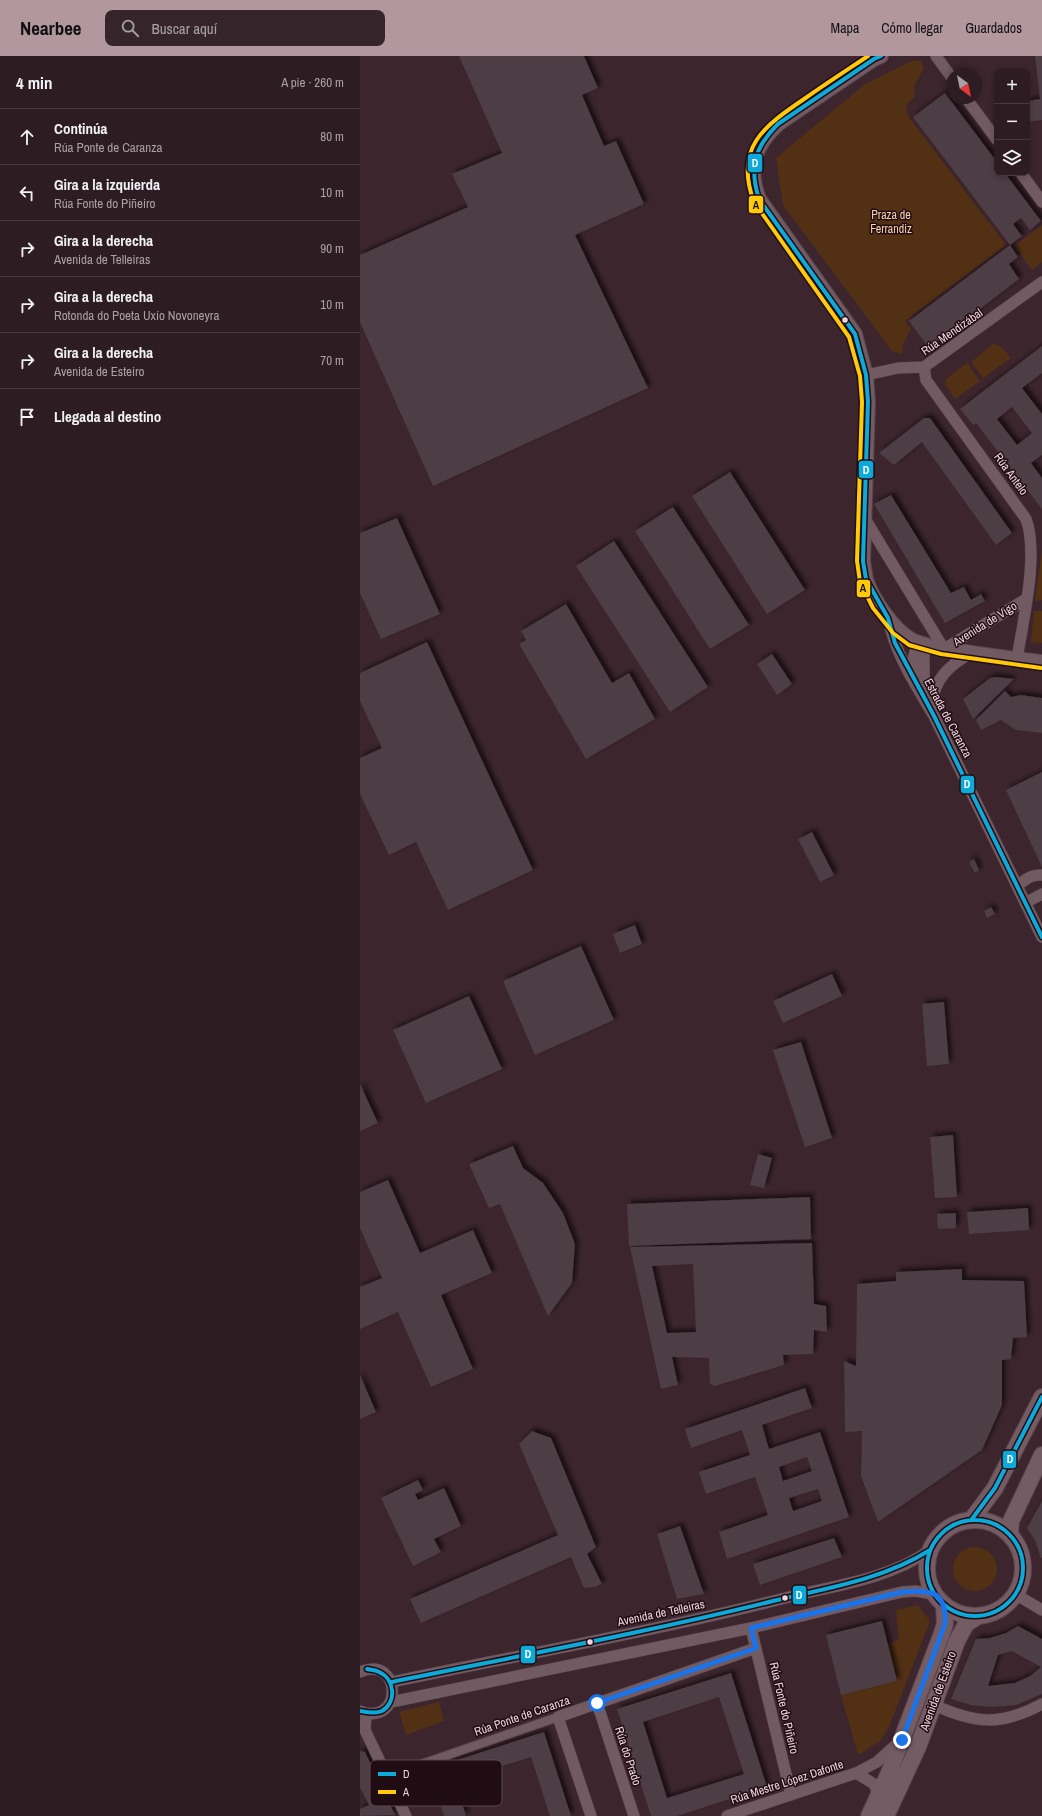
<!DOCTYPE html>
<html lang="es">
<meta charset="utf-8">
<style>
:root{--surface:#2d1c22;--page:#35252a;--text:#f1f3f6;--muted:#a7a1a5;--line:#483a40;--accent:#b2979f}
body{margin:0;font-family:"Archivo Narrow",sans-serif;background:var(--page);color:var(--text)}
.controls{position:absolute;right:12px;top:12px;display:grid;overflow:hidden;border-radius:8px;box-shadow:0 2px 6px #0003}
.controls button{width:36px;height:36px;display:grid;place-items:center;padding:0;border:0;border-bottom:1px solid var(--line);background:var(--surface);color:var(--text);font:20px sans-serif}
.compass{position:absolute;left:586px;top:12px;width:36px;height:36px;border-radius:50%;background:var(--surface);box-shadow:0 2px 6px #0003;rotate:147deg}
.stop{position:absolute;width:12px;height:12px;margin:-9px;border:3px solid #1a73e8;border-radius:50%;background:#fff}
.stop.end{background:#1a73e8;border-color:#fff;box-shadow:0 1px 4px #0008}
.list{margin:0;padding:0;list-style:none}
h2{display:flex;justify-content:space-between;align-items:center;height:52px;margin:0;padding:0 16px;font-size:17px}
h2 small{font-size:13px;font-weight:400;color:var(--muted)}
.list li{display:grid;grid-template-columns:26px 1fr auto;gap:12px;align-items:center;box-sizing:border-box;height:56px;padding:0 16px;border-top:1px solid var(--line)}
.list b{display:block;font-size:15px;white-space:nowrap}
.list p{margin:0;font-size:13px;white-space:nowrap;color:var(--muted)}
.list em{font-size:13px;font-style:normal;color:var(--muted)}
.icon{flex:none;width:22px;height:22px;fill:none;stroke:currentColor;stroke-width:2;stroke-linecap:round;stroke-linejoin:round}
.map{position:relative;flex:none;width:682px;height:1760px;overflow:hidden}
header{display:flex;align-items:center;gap:24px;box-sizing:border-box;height:56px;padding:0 20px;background:var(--accent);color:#111}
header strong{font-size:19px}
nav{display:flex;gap:22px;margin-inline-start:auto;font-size:14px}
.search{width:280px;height:36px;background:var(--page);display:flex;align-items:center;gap:10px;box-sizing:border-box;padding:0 14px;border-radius:8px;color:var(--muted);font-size:15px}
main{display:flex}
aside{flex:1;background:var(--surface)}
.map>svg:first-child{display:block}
</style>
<header>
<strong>Nearbee</strong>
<div class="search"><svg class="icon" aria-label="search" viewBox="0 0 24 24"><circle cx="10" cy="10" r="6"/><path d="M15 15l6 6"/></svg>Buscar aquí</div>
<nav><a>Mapa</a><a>Cómo llegar</a><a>Guardados</a></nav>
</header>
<main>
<aside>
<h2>4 min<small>A pie · 260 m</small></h2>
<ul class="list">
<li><svg class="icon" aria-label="ahead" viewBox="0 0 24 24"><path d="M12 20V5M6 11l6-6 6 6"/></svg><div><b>Continúa</b><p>Rúa Ponte de Caranza</p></div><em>80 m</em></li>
<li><svg class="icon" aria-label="left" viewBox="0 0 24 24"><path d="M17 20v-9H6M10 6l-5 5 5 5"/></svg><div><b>Gira a la izquierda</b><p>Rúa Fonte do Piñeiro</p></div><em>10 m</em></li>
<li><svg class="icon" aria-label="right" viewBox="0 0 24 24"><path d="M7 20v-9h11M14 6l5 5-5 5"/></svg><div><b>Gira a la derecha</b><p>Avenida de Telleiras</p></div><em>90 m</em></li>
<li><svg class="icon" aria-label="right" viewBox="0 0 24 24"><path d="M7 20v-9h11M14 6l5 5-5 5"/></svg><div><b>Gira a la derecha</b><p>Rotonda do Poeta Uxío Novoneyra</p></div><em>10 m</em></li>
<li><svg class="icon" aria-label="right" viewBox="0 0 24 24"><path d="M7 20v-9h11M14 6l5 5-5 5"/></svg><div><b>Gira a la derecha</b><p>Avenida de Esteiro</p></div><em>70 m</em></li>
<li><svg class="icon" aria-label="arrive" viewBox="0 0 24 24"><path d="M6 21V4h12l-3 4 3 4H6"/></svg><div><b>Llegada al destino</b></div></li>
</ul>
</aside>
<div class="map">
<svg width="682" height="1760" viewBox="0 0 682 1760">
<defs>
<filter id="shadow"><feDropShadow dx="3.5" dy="-3.5" stdDeviation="2" flood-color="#0009"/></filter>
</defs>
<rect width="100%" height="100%" fill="#3c252d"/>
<path fill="#523014" d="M552,5h9l3,7 -10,18 1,10 -9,10 2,10 98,129 -101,76 6,8 -8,15 -1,10 -10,-3 -109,-146 -7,-47 88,-73z
M682,169v37l-10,8 -18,-24z
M633,288c8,0 12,7 18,14l-28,20 -12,-16z
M607,307l13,18 -25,18 -10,-15 1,-5z
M682,493v51l-7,2z
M674,555h8v32l-11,-1z
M593 1513a22 22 0 1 1 44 0a22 22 0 1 1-44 0Z
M558,1549l12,16 -41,106 -9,14 -22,14 -17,-60 46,-51 12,-4 -3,-30z
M79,1646l5,19 -38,14 -7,-23z"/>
<path fill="#4d3c44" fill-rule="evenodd" filter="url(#shadow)" d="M99,0h125l14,32 -16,7 22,51 12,-5 28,63 -69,31 73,153 -215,98 -73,-164v-67l108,-48 -16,-33 50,-21z
M675,0h7v64l-15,2v-21l13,-2z
M585,37l52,69v11h8l36,48 -11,9 -9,-12 -8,6 9,12 -12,9 -97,-128z
M650,189l8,12 -9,7 10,15 -90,69 -20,-27z
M682,290v27l-20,15 20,26v41l-11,8 11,15v31l-66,-86 -3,2 -13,-16zM652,351l20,26 -15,12 -20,-26z
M564,362h6l82,115 -16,12 -74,-103 -28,23 -15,-12z
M370,416l75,118 -38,24 -75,-118z
M531,439l60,98 13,-6 7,13 10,-6 4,7 -40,22 -71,-119z
M313,451l76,118 -39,24 -75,-118z
M37,462l43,96 -59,25 -21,-46v-60z
M254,485l94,146 -38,25 -94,-146z
M206,548l46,79 17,-10 26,46 -69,40 -67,-115 7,-4 -5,-9z
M67,586l106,228 -85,40 -32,-68 -27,13 -29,-61v-36l22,-10 -22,-47v-28z
M412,598l20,30 -15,11 -20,-31z
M636,621l18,2 -41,40 -10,-20 27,-21z
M645,635l6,6 10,-2 21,3v35l-26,-3 -15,-10 -20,10 -5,-10z
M682,716v95l-36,-77z
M452,776l22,43 -14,7 -22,-43z
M614,803l5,11 -4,3 -6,-11z
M631,851l4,7 -8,4 -3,-7z
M275,869l7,19 -22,9 -7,-19z
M221,890l33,74 -79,35 -32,-74z
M472,918l10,22 -59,27 -10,-22z
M109,940l33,73 -76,34 -33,-73z
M584,946l5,62 -22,2 -5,-62z
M441,986l31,96 -27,9 -32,-97z
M0,1028l18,39 -18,8z
M593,1079l4,62 -22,1 -5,-61z
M153,1090l10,22 20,15 20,30 12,31 -3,39 -24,33 -48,-112 -11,4 -20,-44z
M398,1098l14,4 -8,30 -14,-3z
M28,1124l32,73 53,-23 19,43 -51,22 32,74 -42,18 -33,-75 -38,17v-42l22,-9 -22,-50v-36z
M450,1141l1,42 -182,7 -2,-42z
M668,1152l1,22 -60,4 -2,-22z
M596,1157v15l-18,1 -1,-15z
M452,1187l2,61 12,2 1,26 -13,-2 -1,24 -30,1 1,10 -69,21 -5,-2 -1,-26 -37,-1 6,28 -17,4 -31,-142zM333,1208l3,68 -29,1 -15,-67z
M602,1213v11l62,1 3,56 -14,1 -2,21 -9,1v45l-20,45 -104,72 -17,-46 1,-45 -17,1 -1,-71 12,5 1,-82 39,-3v-9z
M0,1319l16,37 -16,7z
M445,1332l7,20 -50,17 7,24 51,-17 29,85 -122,42 -8,-27 49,-17 -13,-38 -49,17 -7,-22 51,-17 -8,-25 -51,18 -6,-19zM447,1401l5,14 -29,10 -4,-14zM458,1433l4,12 -29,10 -4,-13z
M172,1375l19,7 45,109 -9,7 15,30 -7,3 -11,1 -13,-31 -150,66 -11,-24 148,-64 -39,-91z
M58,1424l5,10 -8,4 3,6 26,-12 17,38 -27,13 7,13 -28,14 -32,-68z
M682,1445v57h-1l-6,-18 -8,-12z
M320,1470l24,68 -27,5 -20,-65z
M474,1482l8,19 -82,28 -7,-21z
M522,1565l15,60 -56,14 -15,-60z
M658,1570l24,13v55l-26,11 -24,2 -21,-2 -20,-6 25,-60 14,-1 16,-5zM652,1595l29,16 -11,9 -15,7 -27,3 10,-31z
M371,1617l36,114 -90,29h-26l-34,-107zM359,1641l25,77 -77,24 -24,-76z
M184,1676l27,84h-21l-19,-59 -76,24 11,35h-22l-15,-47z
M0,1695l5,1 30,63 -35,1v-7l9,-4 -9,-18z"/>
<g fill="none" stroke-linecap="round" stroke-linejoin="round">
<defs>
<path id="pedestrian" d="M27,1720l171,-59"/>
<path id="minor" d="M576,0l16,22
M606,42l31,42
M661,117l21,29
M564,311l2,13 100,139c13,35 -3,102 -9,140
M506,319l32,-7 26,-1 118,-85
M504,461l80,132 82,-50
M528,562c7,36 28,68 46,98l108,221
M554,619c0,-12 -4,-22 8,-31l2,8v24l6,26
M572,649c2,-27 18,-40 39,-52
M657,830c8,-6 14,-12 25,-11
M665,847l17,-9
M655,1538l27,16
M391,1572l40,167
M0,1616c43,-18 43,56 0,39
M32,1626c133,-28 269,-52 401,-86 46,-11 98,-18 137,-46
M31,1646l360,-74 151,-36 13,-1 19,3
M237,1647l37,113
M574,1649c42,19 67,21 108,-1
M6,1658l-1,16 41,86
M496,1717l18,11 5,12
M231,1760l-33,-99 198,-69
M367,1760l129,-43 21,-11 22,-20"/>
<path id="tertiary" d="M521,0l-7,3 -96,65c-24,22 -31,44 -19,75l96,135 11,41 2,27 -5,159c1,6 2,13 3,19 7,19 27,50 46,60 19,9 40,9 60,13 23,4 47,6 70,9"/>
<path id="secondary" d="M612,1463l23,-31 47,-91
M567 1512a48 48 0 1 1 96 0a48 48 0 1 1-96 0Z
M650,1477l1,-12 31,-66
M509,1760l20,-43 52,-137 4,-12 -1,-19
M526,1760l32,-69 39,-106 9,-17 12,-8"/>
</defs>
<use href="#pedestrian" stroke="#57434a" stroke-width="10"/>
<use href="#minor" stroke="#57434a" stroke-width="12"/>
<use href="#tertiary" stroke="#57434a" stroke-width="16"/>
<use href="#secondary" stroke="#57434a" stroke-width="18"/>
<use href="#pedestrian" stroke="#715a61" stroke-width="8"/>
<use href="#minor" stroke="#715a61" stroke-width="11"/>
<use href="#tertiary" stroke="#715a61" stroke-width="14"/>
<use href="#secondary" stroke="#755b63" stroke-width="16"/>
<defs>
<path id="bus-1" d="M521,0l-7,3 -96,65c-24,24 -29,43 -19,75l96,135 11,41 2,27 -5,159 3,18 22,39 7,25 39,73 108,221
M612,1463l23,-31 47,-91
M567 1512a48 48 0 1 1 96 0a48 48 0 1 1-96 0Z
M32,1626c127,-26 255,-50 381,-81 54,-13 109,-21 157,-51
M0,1655c7,1 15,3 22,0 15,-9 13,-32 -3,-39 -3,-2 -8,-2 -12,-3"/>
<path id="bus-2" d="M508,0c-21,14 -41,27 -61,41 -41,28 -74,49 -53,105l95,135 11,39 2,26 -5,159 3,21 13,26 20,25 16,12 32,9 100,14"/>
</defs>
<use href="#bus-1" stroke="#200d13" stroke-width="7"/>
<use href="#bus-2" stroke="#200d13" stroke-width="7"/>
<use href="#bus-1" stroke="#0da9d8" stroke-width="4"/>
<use href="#bus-2" stroke="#feca0a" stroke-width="4"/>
</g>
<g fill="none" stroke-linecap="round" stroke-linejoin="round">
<path stroke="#1a73e8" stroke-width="5" d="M237,1647l159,-55 -5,-20 151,-36c28,-3 45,-1 43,32l-43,116"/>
</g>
<g fill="#f1d5dc" stroke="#200d13" stroke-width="1.5">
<circle cx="485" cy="264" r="3.5"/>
<circle cx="425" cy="1542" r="3.5"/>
<circle cx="230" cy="1586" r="3.5"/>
</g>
<g text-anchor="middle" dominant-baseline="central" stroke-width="3" stroke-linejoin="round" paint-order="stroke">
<g font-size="12" fill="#fbd0af" stroke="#200d13">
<text x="531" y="159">Praza de<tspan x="531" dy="14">Ferrandiz</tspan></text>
</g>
<g font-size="12" fill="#f1d5dc" stroke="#200d13">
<text transform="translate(592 276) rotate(-35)">Rúa Mendizábal</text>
<text transform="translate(651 418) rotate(54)">Rúa Antelo</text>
<text transform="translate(625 568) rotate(-32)">Avenida de Vigo</text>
<text transform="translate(588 662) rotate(62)">Estrada de Caranza</text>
<text transform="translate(301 1557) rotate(-12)">Avenida de Telleiras</text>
<text transform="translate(578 1635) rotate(-70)">Avenida de Esteiro</text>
<text transform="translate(424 1652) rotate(77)">Rúa Fonte do Piñeiro</text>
<text transform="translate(162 1660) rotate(-19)">Rúa Ponte de Caranza</text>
<text transform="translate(268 1700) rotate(72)">Rúa do Prado</text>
<text transform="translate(427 1726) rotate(-18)">Rúa Mestre López Dafonte</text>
</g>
</g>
<rect x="10" y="1704" width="132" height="46" rx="6" fill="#200d13" stroke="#5f494f" stroke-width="1"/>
<rect x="18" y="1716" width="18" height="4" fill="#0da9d8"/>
<rect x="18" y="1734" width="18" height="4" fill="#feca0a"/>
<g font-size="11" fill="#f1d5dc">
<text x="43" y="1722">D</text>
<text x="43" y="1740">A</text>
</g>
<g stroke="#200d13" stroke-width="1.5">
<rect x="387" y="97" width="16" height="20" rx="4" fill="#0da9d8"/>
<rect x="388" y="139" width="16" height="19" rx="4" fill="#feca0a"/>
<rect x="498" y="404" width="16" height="19" rx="4" fill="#0da9d8"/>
<rect x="496" y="523" width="15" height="19" rx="4" fill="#feca0a"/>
<rect x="600" y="719" width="15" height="19" rx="4" fill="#0da9d8"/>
<rect x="642" y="1394" width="15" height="19" rx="4" fill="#0da9d8"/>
<rect x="432" y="1529" width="15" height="20" rx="4" fill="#0da9d8"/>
<rect x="160" y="1589" width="16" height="19" rx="4" fill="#0da9d8"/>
</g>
<g font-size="11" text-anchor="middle" font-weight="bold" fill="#fff">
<text x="395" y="111">D</text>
<text x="506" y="418">D</text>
<text x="607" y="732">D</text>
<text x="650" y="1407">D</text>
<text x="439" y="1543">D</text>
<text x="168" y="1602">D</text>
</g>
<g font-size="11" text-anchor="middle" font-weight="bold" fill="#111">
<text x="396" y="153">A</text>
<text x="503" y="536">A</text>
</g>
</svg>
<div class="controls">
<button>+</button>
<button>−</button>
<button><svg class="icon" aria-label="layers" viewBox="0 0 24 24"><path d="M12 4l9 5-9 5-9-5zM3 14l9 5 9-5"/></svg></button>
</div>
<svg class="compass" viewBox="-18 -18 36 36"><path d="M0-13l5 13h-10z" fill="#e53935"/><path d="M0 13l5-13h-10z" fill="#a7a1a5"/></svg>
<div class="stop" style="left:237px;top:1647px"></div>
<div class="stop end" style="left:542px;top:1684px"></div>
</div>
</main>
